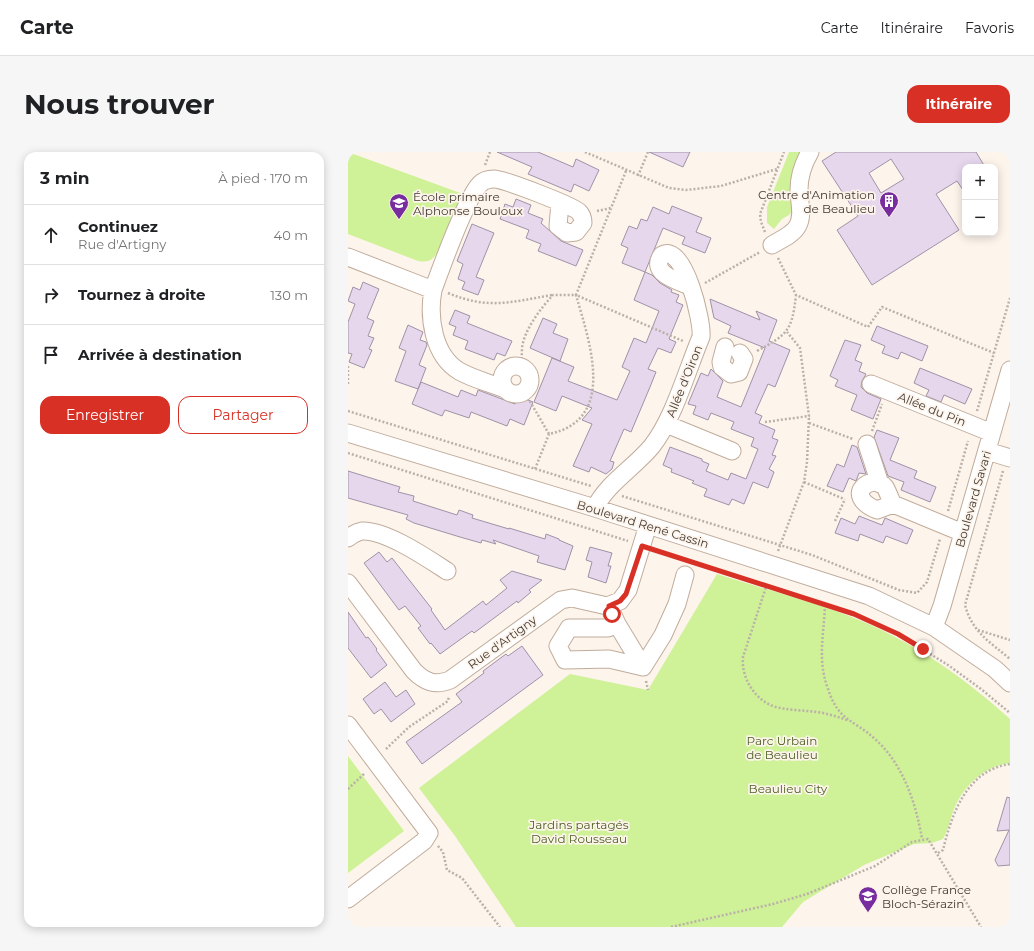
<!DOCTYPE html>
<html lang="fr">
<meta charset="utf-8">
<style>
:root{--surface:#fff;--page:#f6f6f6;--text:#202124;--muted:#757577;--line:#e0e0e0;--accent:#d93025}
body{margin:0;font-family:Montserrat,sans-serif;background:var(--page);color:var(--text)}
.controls{position:absolute;right:12px;top:12px;display:grid;overflow:hidden;border-radius:8px;box-shadow:0 2px 10px #0003}
.controls button{width:36px;height:36px;display:grid;place-items:center;padding:0;border:0;border-bottom:1px solid var(--line);background:var(--surface);color:var(--text);font:20px sans-serif}
.stop{position:absolute;width:12px;height:12px;margin:-9px;border:3px solid #d93025;border-radius:50%;background:#fff}
.stop.end{background:#d93025;border-color:#fff;box-shadow:0 1px 4px #0008}
.list{margin:0;padding:0;list-style:none}
h2{display:flex;justify-content:space-between;align-items:center;height:52px;margin:0;padding:0 16px;font-size:17px}
h2 small{font-size:13px;font-weight:400;color:var(--muted)}
.list li{display:grid;grid-template-columns:26px 1fr auto;gap:12px;align-items:center;box-sizing:border-box;height:60px;padding:0 16px;border-top:1px solid var(--line)}
.list b{display:block;font-size:15px;white-space:nowrap}
.list p{margin:0;font-size:13px;white-space:nowrap;color:var(--muted)}
.list em{font-size:13px;font-style:normal;color:var(--muted)}
.actions{display:flex;gap:8px;padding:12px 16px}
.actions a{flex:1;padding:9px 0;border:1px solid var(--accent);border-radius:12px;text-align:center;font-size:14px;color:var(--accent)}
.actions .main{background:var(--accent);color:#fff}
.icon{flex:none;width:22px;height:22px;fill:none;stroke:currentColor;stroke-width:2;stroke-linecap:round;stroke-linejoin:round}
.map{position:relative;flex:none;width:662px;height:775px;overflow:hidden;border-radius:12px}
header{display:flex;align-items:center;gap:24px;box-sizing:border-box;height:56px;padding:0 20px;background:var(--surface);border-bottom:1px solid var(--line)}
header strong{font-size:19px}
nav{display:flex;gap:22px;margin-inline-start:auto;font-size:14px}
.intro{display:flex;align-items:center;justify-content:space-between;box-sizing:border-box;height:96px;padding:0 24px}
h1{margin:0;font-size:28px}
.button{padding:10px 18px;border-radius:12px;background:var(--accent);color:#fff;font-size:14px;font-weight:700}
main{display:flex;gap:24px;padding:0 24px}
aside{flex:1;background:var(--surface);border-radius:12px;box-shadow:0 2px 10px #0003}
.map>svg:first-child{display:block}
</style>
<header>
<strong>Carte</strong>
<nav><a>Carte</a><a>Itinéraire</a><a>Favoris</a></nav>
</header>
<div class="intro"><h1>Nous trouver</h1><a class="button">Itinéraire</a></div>
<main>
<aside>
<h2>3 min<small>À pied · 170 m</small></h2>
<ul class="list">
<li><svg class="icon" aria-label="ahead" viewBox="0 0 24 24"><path d="M12 20V5M6 11l6-6 6 6"/></svg><div><b>Continuez</b><p>Rue d'Artigny</p></div><em>40 m</em></li>
<li><svg class="icon" aria-label="right" viewBox="0 0 24 24"><path d="M7 20v-9h11M14 6l5 5-5 5"/></svg><div><b>Tournez à droite</b></div><em>130 m</em></li>
<li><svg class="icon" aria-label="arrive" viewBox="0 0 24 24"><path d="M6 21V4h12l-3 4 3 4H6"/></svg><div><b>Arrivée à destination</b></div></li>
</ul>
<div class="actions"><a class="main">Enregistrer</a><a>Partager</a></div>
</aside>
<div class="map">
<svg width="662" height="775" viewBox="0 0 662 775">
<rect width="100%" height="100%" fill="#fdf4ec"/>
<path fill="#cff197" d="M0,0l115,42c-9,15 -20,55 -30,64 -4,4 -9,4 -15,3l-70,-27z
M441,0h14l-8,54 -6,9 -7,4 -8,10 -7,-6v-16z
M369,422c49,16 100,28 147,48 54,23 103,58 146,97v44c-25,3 -46,22 -55,44 -5,11 -6,22 -12,32l-11,4 -18,1 -50,21 -61,37 -21,25h-266l-61,-91 -36,-48 151,-114 78,16z
M0,604l56,75 -56,42z"/>
<path fill="#e6d7ed" stroke="#a092a7" fill-rule="evenodd" d="M149,0h41l35,15 3,-8 23,11 -10,21 -15,-7 -3,8 -43,-18 4,-7z
M301,0h41l-7,15z
M488,0h140l9,15h-20v26l-8,-12 -21,13 23,36 -87,55 -35,-55 21,-14 -36,-55zM543,7l13,20 -23,14 -12,-20z
M168,47l15,6 -3,8 15,6 -2,4 20,18 22,9 -7,16 -38,-15 3,-7 -15,-6 3,-8 -29,-11 5,-15 8,3z
M324,54l30,12 -6,14 15,6 -6,15 -23,-9 3,-7 -22,-9 -18,44 -23,-9 6,-15 -7,-3 8,-19 8,3 4,-10 6,2 6,-14 16,7z
M124,72l22,9 -18,44 8,3 -6,15 -16,-6 3,-7 -7,-3 5,-15 -6,-3z
M297,120l7,3 8,8 12,7 -1,2 8,3 -3,7 7,3 -14,34 7,3 -5,11 -13,-5 -10,21 8,3 -6,15 -19,45 -7,-3 -14,32 4,1 -2,7 -6,5 -15,-7 -2,5 -16,-6 19,-42 -10,-4 10,-12 -30,-12 -6,15 -22,-9 18,-44 22,9 -6,14 49,19 13,-29 -8,-4 12,-29 12,5 13,-32 -25,-11z
M15,130l16,7 -12,29 7,3 -6,15 6,2 -5,11 3,1 -8,18 -15,-6 3,-8 -4,-1v-31l7,-18 -7,-3 5,-14 7,3z
M362,147l50,21 -4,-9 21,9 -8,21 21,9 -15,37 -7,-3 -13,29 7,3 -3,7 16,7 -3,8 6,2 -6,15 4,1 -7,13 5,3 -6,16 -15,-6 -9,22 -12,-5 -3,6 -25,-9 3,-7 -15,-6 2,-2 -23,-9 1,-3 -9,-4 7,-18 32,12v2l7,3 -3,7 22,9 3,-7 15,6 12,-30 -7,-3 3,-8 -23,-9 3,-7 -23,-9 -3,7 -15,-6 3,-8 -8,-2 13,-31 7,3 3,-7 12,12 -6,16 24,10 24,-59 -37,-15 3,-7 -17,-8z
M107,158l15,6 -3,7 45,18 -7,15 -8,-3 -3,7 -29,-11 3,-8 -15,-6 3,-8 -7,-3z
M195,166l14,6 -4,9 15,6 -8,22 -30,-13z
M60,173l15,7 -3,8 6,2 1,3 -8,20 7,3 -8,21 -23,-8 11,-30 -7,-3z
M529,174l51,20 -6,15 -21,-9 -3,7 -16,-6 3,-7 -14,-6z
M497,188l16,5 -6,15 7,3 -3,8 7,3 -4,7 -1,6 6,6 14,6 -8,20 -22,-9 6,-15 -22,-9 3,-6 -8,-4z
M572,216l52,21 -7,15 -21,-9 -3,7 -15,-6 3,-6 -15,-7z
M73,230l37,15 3,-7 15,6 2,-6 37,14 3,-8 15,6 -9,23 -14,-6 -3,7 -36,-14 -2,6 -24,-8 -3,6 -30,-12z
M529,278l22,8 -9,22 27,11 -3,7 22,9 -6,15 -29,-12 3,-8 -16,-6 -14,-39z
M504,293l5,2 9,27 -7,-1 -3,8 -7,-3 -6,14 -16,-6 10,-22 7,3z
M0,319l52,16 -2,5 16,4 -1,5 44,14 2,-5 14,5 -1,3 37,11v-1l36,11 1,-5 13,5v1l14,6 -8,24 -28,-8 2,-6 -46,-16 3,4 -14,-4 -1,3 -21,-6 -46,-14 -8,-4 2,-4 -60,-17z
M511,364l23,9 3,-7 28,12 -6,14 -21,-8 -3,7 -23,-9 -2,7 -23,-8 6,-15 14,6z
M242,395l22,6 -4,13h3l-5,17 -18,-6 4,-15 -6,-2z
M31,400l8,10 5,-4 40,51 -1,1 14,20 38,-29 3,4 21,-17 -7,-8 12,-9 30,9 -13,10 2,2 -13,11 -1,-2 -43,32 -2,-2 -32,23 -9,-11 -1,1 -12,-16 3,-2 -16,-20 -6,4 -35,-47z
M0,460l18,26 2,-1 9,12 -1,1 11,15 -16,13 -23,-30z
M174,494l21,29 -121,89 -16,-22 56,-40 -6,-8 28,-21 -1,-2 23,-17 2,2z
M37,530l11,15 10,-7 9,14 -24,18 -10,-13 -7,5 -11,-15z
M659,645l3,1v67l-12,1 -3,-6 14,-30 -12,1z"/>
<g fill="none" stroke-linecap="round" stroke-linejoin="round">
<defs>
<path id="minor" d="M424,93c8,-5 20,-10 25,-18 7,-11 2,-25 2,-37 0,-14 4,-26 11,-38
M0,105l85,33c8,-22 33,-92 47,-106 4,-4 9,-5 14,-5 9,0 80,27 85,33 3,3 4,7 4,11l-7,9 -9,1 -9,-7 2,-23
M85,138c-5,27 0,65 26,81 14,8 31,12 46,18
M377,195l-4,15 1,5 9,7 8,-2 5,-13 -4,-6
M154 228a14 14 0 1 1 28 0a14 14 0 1 1-28 0Z
M523,232l121,49
M318,272l66,27
M0,281l247,75 274,88 65,31 61,42 15,14
M519,292l13,40
M639,299l23,7
M545,352l-16,6c-36,-15 -4,-38 8,-23 3,5 5,12 8,17l70,29
M247,356c12,-25 40,-41 57,-62 22,-28 35,-76 49,-109 2,-15 -17,-95 -39,-82 -13,18 15,26 28,31
M0,386c4,-3 9,-6 14,-7 24,-1 65,27 85,40
M0,431l66,88c11,11 21,15 36,9l111,-80 11,-2 35,8 13,-5 8,-11 20,-65
M261,454l8,18 -9,4h-39l-11,18 7,14 44,-1 34,8 20,-32 14,-31 8,-29
M269,472l26,43
M586,475l8,-21 68,-236
M0,573l81,108 -5,8 -76,58"/>
</defs>
<use href="#minor" stroke="#c1ac9b" stroke-width="19"/>
<path stroke="#bab1a9" stroke-width="2.5" stroke-dasharray="2 2" stroke-linecap="butt" d="M237,0l84,36 17,2 35,-4 56,-17
M137,13l5,-13
M278,19l-50,124 107,46
M290,24l10,-24
M249,59l14,-3
M417,80l-4,-10 -1,-8 24,-62
M430,106l18,37 72,32 14,-20 112,46
M357,131l55,-31
M100,141c41,17 63,9 104,2
M409,199c31,-17 35,-20 39,-56
M0,214v20
M172,215c1,-6 2,-12 2,-19 2,-18 19,-40 31,-53h23c13,46 42,125 -27,139l-25,-43
M0,259l243,75
M629,259l33,-113
M417,270l44,-6 -9,-68 -13,-16
M461,271l44,16
M524,279l10,-27
M0,301l280,88
M187,317l14,-35
M655,319l-38,134c7,27 25,37 45,54
M456,330l40,17
M274,344l190,59 87,35 18,3 10,-11 13,-43
M600,359l20,-70
M487,369l10,-22
M308,398l27,9
M430,399l26,-69 3,-20 2,-46
M348,411l158,51 44,20 50,31 33,24 29,24
M419,432l-24,73c-2,21 12,44 33,50 16,4 31,3 47,6 8,2 16,4 24,7
M477,453c-1,30 -8,54 3,84 11,33 25,30 47,50 28,25 41,64 47,100
M630,478l32,10
M298,529l2,9
M38,597l23,-22 39,-26 1,-5
M0,637l17,-16
M90,694l5,6 4,18 15,8 38,49
M590,701l5,-3c9,-37 24,-80 67,-86
M323,775l102,-23 34,-10 68,-28 37,-24 16,-3 53,88"/>
<use href="#minor" stroke="#fff" stroke-width="17"/>
</g>
<g fill="none" stroke-linecap="round" stroke-linejoin="round">
<path stroke="#d93025" stroke-width="5" d="M264,462l-3,-8 11,-5 6,-7 16,-48 212,68 44,20 25,15"/>
</g>
<defs>
<symbol id="building-pin" viewBox="-11 -11 22 30"><path d="M0 17L-7.5 6A9.5 9.5 0 1 1 7.5 6Z" fill="#782d9f" stroke="#fdf4ec"/><path d="M-4-6H4V6H1V3H-1V6H-4ZM-2.5-4.3h1.7v1.8h-1.7ZM.8-4.3h1.7v1.8H.8ZM-2.5-1h1.7V.8h-1.7ZM.8-1h1.7V.8H.8Z" fill="#fff"/></symbol>
<symbol id="school-pin" viewBox="-11 -11 22 30"><path d="M0 17L-7.5 6A9.5 9.5 0 1 1 7.5 6Z" fill="#782d9f" stroke="#fdf4ec"/><path d="M0-5L7-2L0 1L-7-2ZM-4 1L0 2.5L4 1V4Q0 6-4 4Z" fill="#fff"/></symbol>
</defs>
<g fill-rule="evenodd">
<use href="#building-pin" x="530" y="38" width="22" height="30"/>
<use href="#school-pin" x="40" y="40" width="22" height="30"/>
<use href="#school-pin" x="509" y="733" width="22" height="30"/>
</g>
<g text-anchor="middle" dominant-baseline="central" stroke-width="3.5" stroke-linejoin="round" paint-order="stroke">
<g font-size="12" fill="#423a32" stroke="#fdf4ec" text-anchor="start">
<text x="527" y="42" text-anchor="end">Centre d'Animation<tspan x="527" dy="14">de Beaulieu</tspan></text>
<text x="65" y="44">École primaire<tspan x="65" dy="14">Alphonse Bouloux</tspan></text>
<text x="534" y="737">Collège France<tspan x="534" dy="14">Bloch-Sérazin</tspan></text>
</g>
<g font-size="12" fill="#423a32" stroke="#fdf4ec">
<text transform="translate(336 229) rotate(-68)">Allée d'Oiron</text>
<text transform="translate(584 257) rotate(22)">Allée du Pin</text>
<text transform="translate(625 347) rotate(-74)">Boulevard Savari</text>
<text transform="translate(295 372) rotate(17)">Boulevard René Cassin</text>
<text transform="translate(154 490) rotate(-36)">Rue d'Artigny</text>
</g>
<g font-size="12" fill="#4c6023" stroke="#fdf4ec">
<text x="434" y="588">Parc Urbain<tspan x="434" dy="14">de Beaulieu</tspan></text>
<text x="440" y="636">Beaulieu City</text>
<text x="231" y="672">Jardins partagés<tspan x="231" dy="14">David Rousseau</tspan></text>
</g>
</g>
</svg>
<div class="controls">
<button>+</button>
<button>−</button>
</div>
<div class="stop" style="left:264px;top:462px"></div>
<div class="stop end" style="left:575px;top:497px"></div>
</div>
</main>
